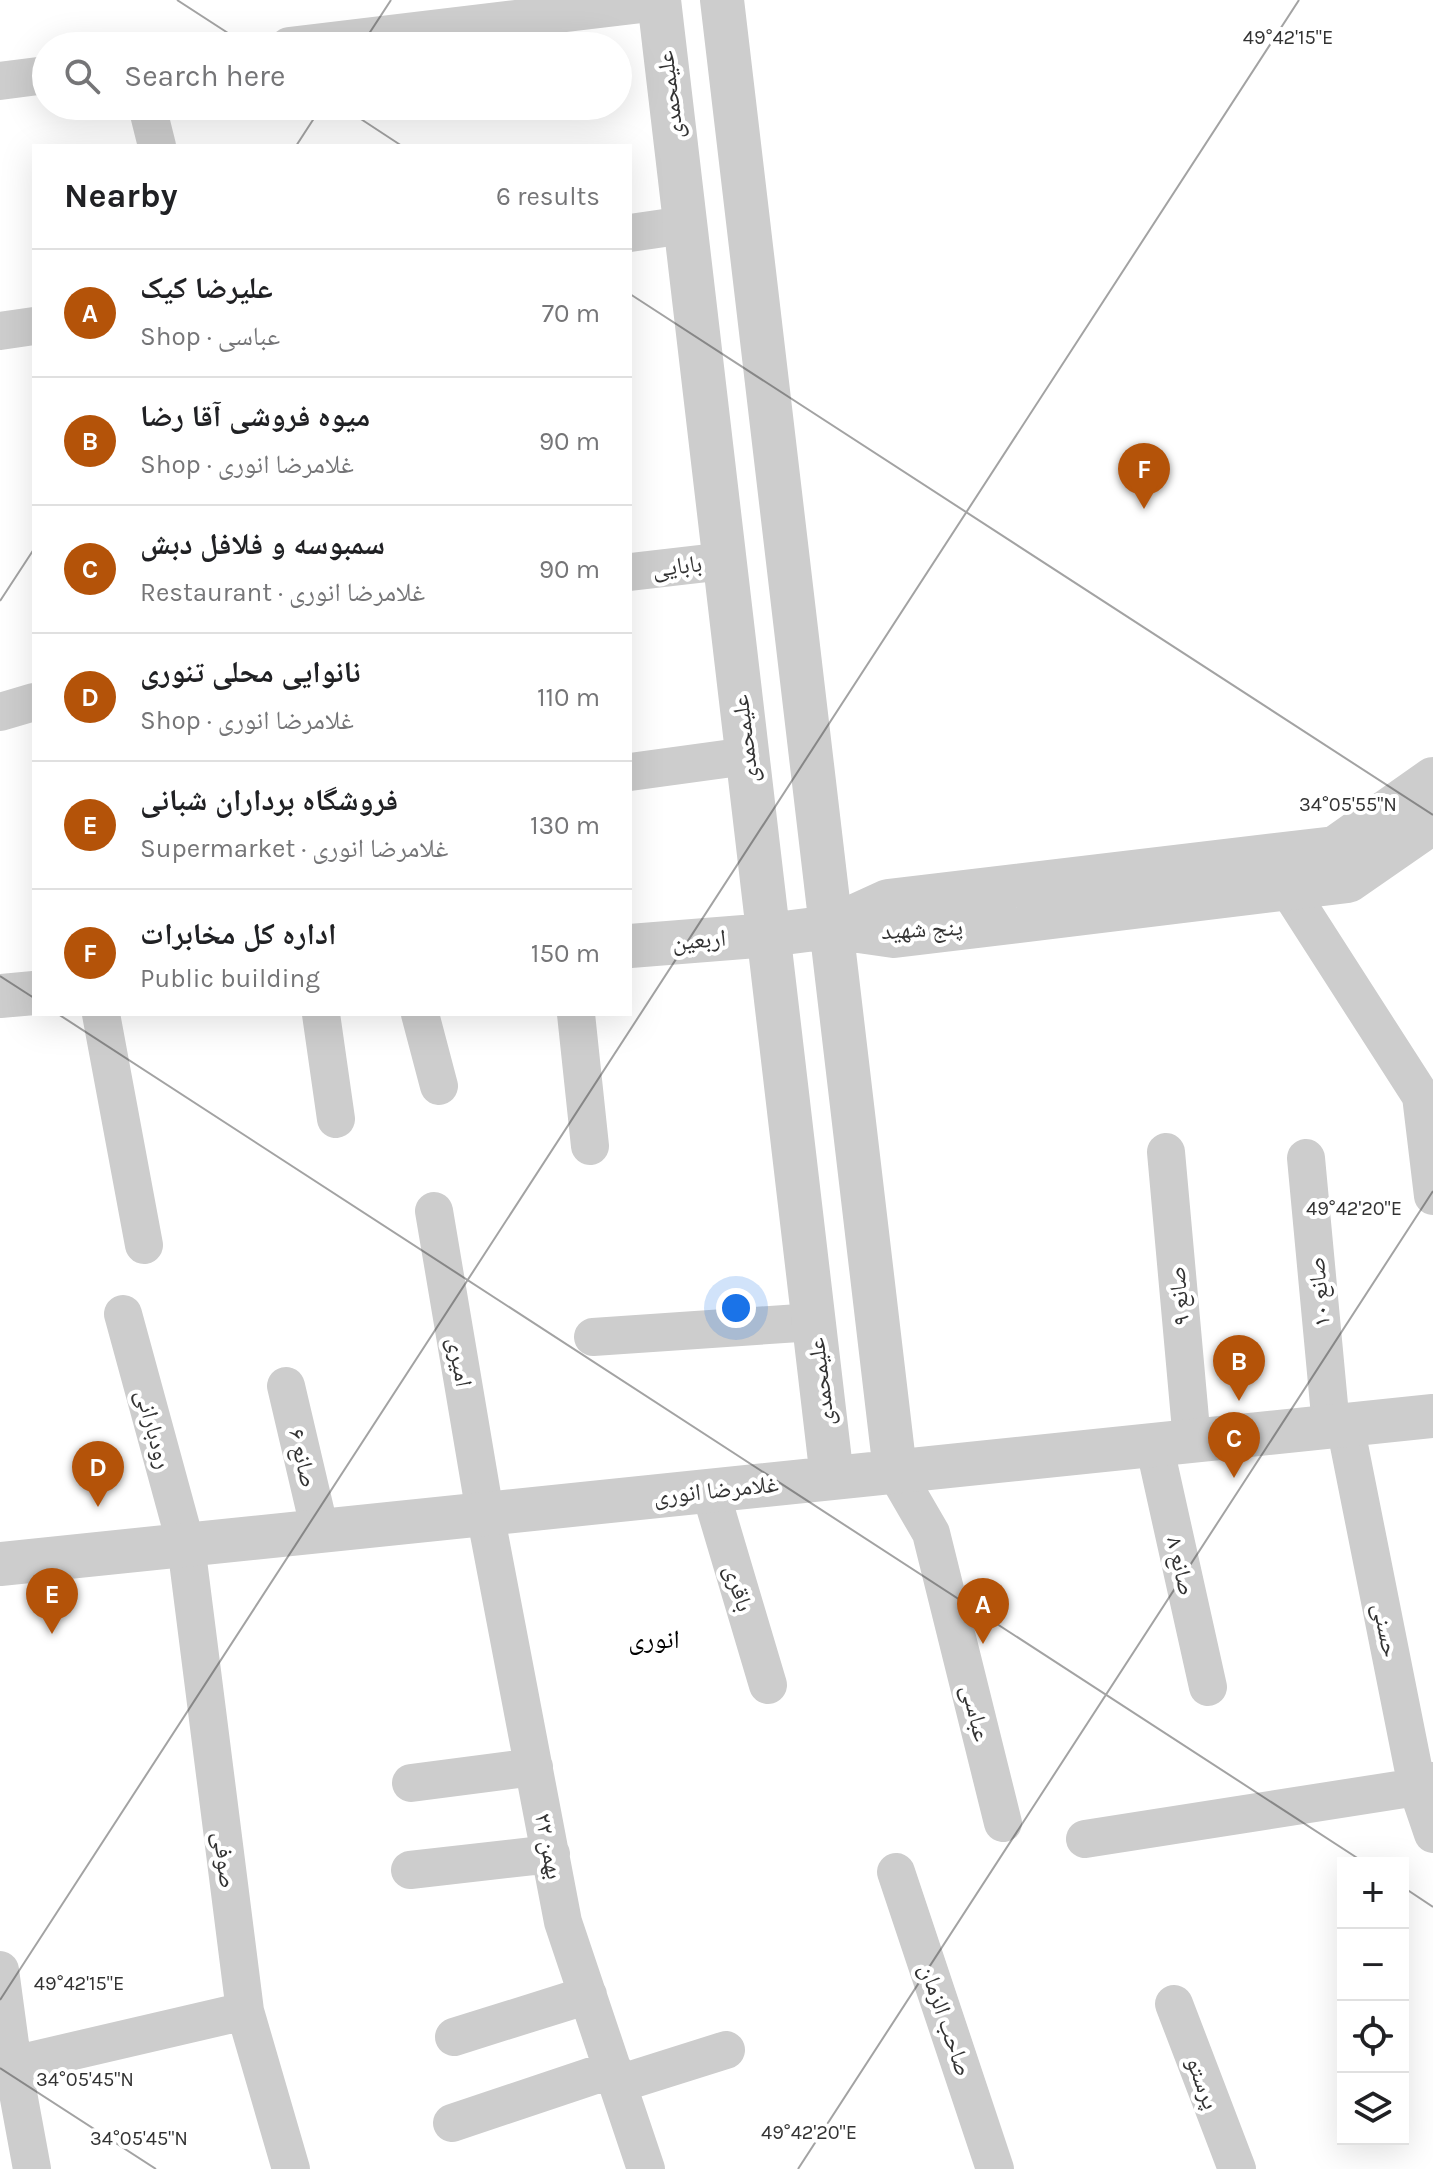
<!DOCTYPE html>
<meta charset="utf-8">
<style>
:root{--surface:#fff;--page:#f6f6f6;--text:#202124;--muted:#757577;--line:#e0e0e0;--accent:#b45309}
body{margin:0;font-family:Karla,"Noto Naskh Arabic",sans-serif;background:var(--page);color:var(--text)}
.controls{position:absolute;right:24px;bottom:24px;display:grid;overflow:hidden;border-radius:0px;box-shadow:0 8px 32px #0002}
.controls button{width:72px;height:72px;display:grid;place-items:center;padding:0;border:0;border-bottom:2px solid var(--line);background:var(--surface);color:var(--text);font:40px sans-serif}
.you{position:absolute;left:736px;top:1308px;width:28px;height:28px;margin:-20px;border:6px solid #fff;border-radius:50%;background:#1a73e8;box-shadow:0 0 0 12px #1a73e833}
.badge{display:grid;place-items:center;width:52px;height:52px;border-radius:50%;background:var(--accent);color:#fff;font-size:26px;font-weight:700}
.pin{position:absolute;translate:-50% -66px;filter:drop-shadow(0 2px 4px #0008)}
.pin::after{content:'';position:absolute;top:42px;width:28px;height:24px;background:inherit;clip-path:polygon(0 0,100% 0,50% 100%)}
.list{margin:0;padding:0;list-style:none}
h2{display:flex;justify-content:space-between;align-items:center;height:104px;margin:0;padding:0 32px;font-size:34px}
h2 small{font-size:26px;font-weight:400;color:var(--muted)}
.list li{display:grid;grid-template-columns:52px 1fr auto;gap:24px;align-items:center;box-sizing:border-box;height:128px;padding:0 32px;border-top:2px solid var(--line)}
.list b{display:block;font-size:30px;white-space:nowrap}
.list p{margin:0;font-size:26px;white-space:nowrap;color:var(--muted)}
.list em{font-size:26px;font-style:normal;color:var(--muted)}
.icon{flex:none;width:44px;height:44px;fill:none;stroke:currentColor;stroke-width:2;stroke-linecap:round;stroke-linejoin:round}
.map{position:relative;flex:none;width:1433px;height:2169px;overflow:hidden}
.search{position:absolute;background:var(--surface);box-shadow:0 8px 32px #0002;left:32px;top:32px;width:600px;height:88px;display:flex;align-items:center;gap:20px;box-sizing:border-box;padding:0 28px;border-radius:44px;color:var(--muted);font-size:30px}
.panel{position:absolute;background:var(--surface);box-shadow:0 8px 32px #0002;left:32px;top:144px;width:600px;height:872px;border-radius:0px}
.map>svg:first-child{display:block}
</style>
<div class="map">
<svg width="1433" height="2169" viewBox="0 0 1433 2169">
<rect width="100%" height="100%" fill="#fff"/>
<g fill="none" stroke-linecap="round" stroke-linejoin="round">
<path stroke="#cdcdcd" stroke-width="38" d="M289,46l370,-44
M0,81l46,-6
M147,106l10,40
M630,233l55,-8
M0,331l34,-5
M630,572l95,-11
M0,712l34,-10
M630,772l117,-16
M1279,864l9,25 145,226
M101,1014l43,231
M321,1014l15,105
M420,1014l19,72
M576,1014l14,132
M1421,1096l12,100
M1166,1152l26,289
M1306,1158l25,268
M434,1211l51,302 78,409 83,247
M123,1314l63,231 59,466 46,158
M593,1337l221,-15
M286,1386l34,145
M1345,1425l72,362 16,47
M1154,1444l54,243
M895,1471l36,62 72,290
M710,1490l58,195
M411,1783l123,-16
M1085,1839l332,-52 16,-6
M410,1870l141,-16
M896,1872l99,297
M0,1970l13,96 19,103
M1174,2004l63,165
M454,2037l134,-42
M0,2068l245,-57
M618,2084l108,-34
M452,2123l161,-54"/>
<path stroke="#cdcdcd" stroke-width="44" d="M659,0l173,1478
M722,0l173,1471
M831,927l57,-26 447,-53 98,-69
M630,946l138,-11 63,-8 63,9 454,-55 85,-59
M0,996l34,-3
M0,1564l1433,-148"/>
</g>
<path fill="none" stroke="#333" stroke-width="2" stroke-opacity="0.45" d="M177,0l71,46M361,46l30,-46M341,106l61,40M296,146l26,-40M630,294l803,521M0,601l34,-52M0,976l34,22M58,1014l1307,849M1403,1887l30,20M0,2000l1299,-2000M0,2068l156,101M798,2169l635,-978"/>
<g text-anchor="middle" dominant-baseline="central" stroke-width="8" stroke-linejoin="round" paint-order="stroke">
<g font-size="24" fill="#333" stroke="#fff">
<text transform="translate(670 95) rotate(-97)">علیمحمدی</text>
<text transform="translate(677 566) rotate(-7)">بابایی</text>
<text transform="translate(745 739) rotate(-97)">علیمحمدی</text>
<text transform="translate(922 929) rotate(-3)">پنج شهید</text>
<text transform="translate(699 940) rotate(-5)">اربعین</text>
<text transform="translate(1319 1292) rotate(-95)">صانع ۱۰</text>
<text transform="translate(1179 1296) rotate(-95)">صانع ۹</text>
<text transform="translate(460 1362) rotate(80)">امیری</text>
<text transform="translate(821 1382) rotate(-97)">علیمحمدی</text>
<text transform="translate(154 1429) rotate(75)">رودبارانی</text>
<text transform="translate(303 1458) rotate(77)">صانع ۶</text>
<text transform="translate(716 1490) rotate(-6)">غلامرضا انوری</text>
<text transform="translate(1181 1566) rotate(77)">صانع ۸</text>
<text transform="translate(739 1588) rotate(73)">باقری</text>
<text transform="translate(1386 1630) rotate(79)">حسنی</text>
<text transform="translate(976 1713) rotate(76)">عباسی</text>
<text transform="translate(549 1846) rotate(79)">۲۲ بهمن</text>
<text transform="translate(225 1860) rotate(83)">صوفی</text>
<text transform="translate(946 2020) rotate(71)">صاحب الزمان</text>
<text transform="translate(1203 2083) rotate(70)">پرستو</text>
</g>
<g font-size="26" fill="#000" stroke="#fff">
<text x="654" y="1639">انوری</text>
</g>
</g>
<g font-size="20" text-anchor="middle" fill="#333" stroke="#fff" stroke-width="8" stroke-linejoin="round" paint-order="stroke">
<text x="1288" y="44">49°42'15"E</text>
<text x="1348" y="811">34°05'55"N</text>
<text x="1354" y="1215">49°42'20"E</text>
<text x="79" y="1990">49°42'15"E</text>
<text x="85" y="2086">34°05'45"N</text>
<text x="809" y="2139">49°42'20"E</text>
<text x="139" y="2145">34°05'45"N</text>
</g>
</svg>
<div class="controls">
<button>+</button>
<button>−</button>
<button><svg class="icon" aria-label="locate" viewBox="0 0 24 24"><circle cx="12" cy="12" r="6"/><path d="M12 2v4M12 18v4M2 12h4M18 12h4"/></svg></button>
<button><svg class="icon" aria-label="layers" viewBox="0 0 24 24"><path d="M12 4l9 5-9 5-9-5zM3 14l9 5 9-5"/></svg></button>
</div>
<div class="you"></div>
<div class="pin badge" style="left:983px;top:1644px">A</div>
<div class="pin badge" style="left:1239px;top:1401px">B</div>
<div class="pin badge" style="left:1234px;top:1478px">C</div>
<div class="pin badge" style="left:98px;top:1507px">D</div>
<div class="pin badge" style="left:52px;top:1634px">E</div>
<div class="pin badge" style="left:1144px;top:509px">F</div>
<div class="search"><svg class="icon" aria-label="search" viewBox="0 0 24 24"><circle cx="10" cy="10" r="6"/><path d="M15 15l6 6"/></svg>Search here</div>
<section class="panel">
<h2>Nearby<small>6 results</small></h2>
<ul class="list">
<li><span class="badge">A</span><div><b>علیرضا کیک</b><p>Shop · عباسی</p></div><em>70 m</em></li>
<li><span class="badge">B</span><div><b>میوه فروشی آقا رضا</b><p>Shop · غلامرضا انوری</p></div><em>90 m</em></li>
<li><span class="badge">C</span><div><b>سمبوسه و فلافل دبش</b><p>Restaurant · غلامرضا انوری</p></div><em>90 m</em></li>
<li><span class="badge">D</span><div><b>نانوایی محلی تنوری</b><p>Shop · غلامرضا انوری</p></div><em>110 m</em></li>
<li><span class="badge">E</span><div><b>فروشگاه برداران شبانی</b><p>Supermarket · غلامرضا انوری</p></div><em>130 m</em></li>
<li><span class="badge">F</span><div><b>اداره کل مخابرات</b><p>Public building</p></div><em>150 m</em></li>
</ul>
</section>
</div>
